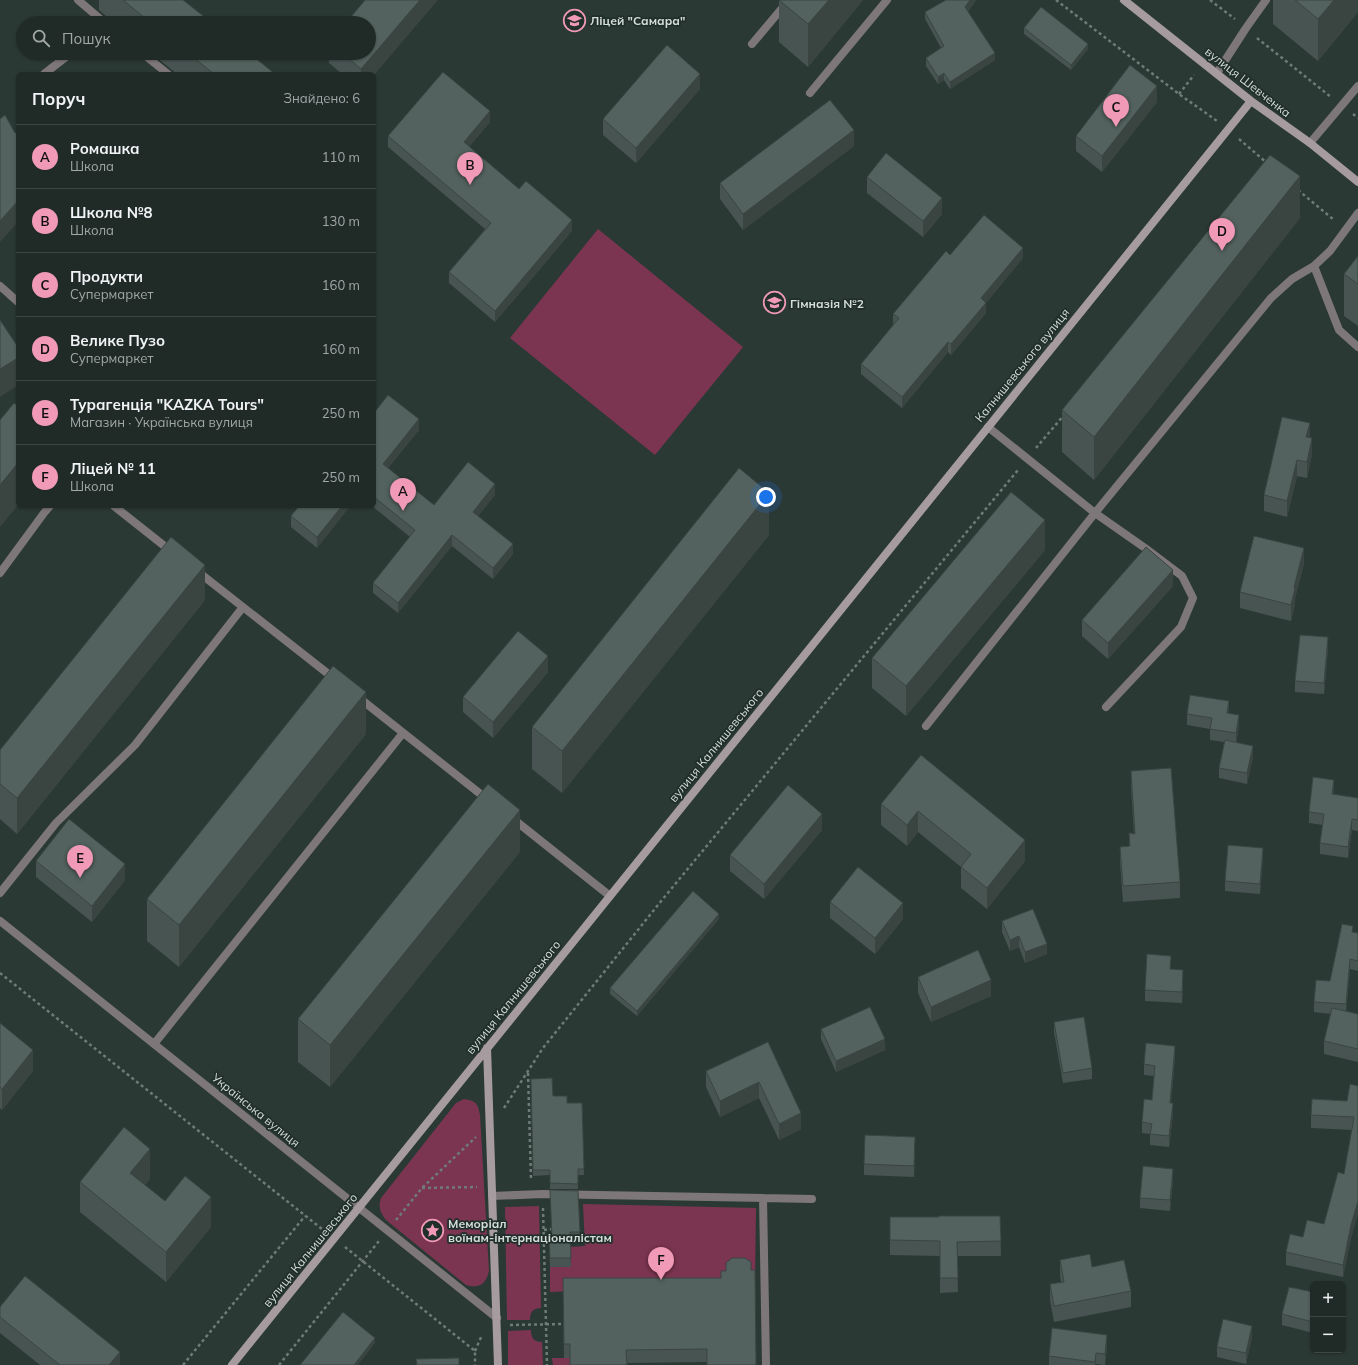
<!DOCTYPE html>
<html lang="uk">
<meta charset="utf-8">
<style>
:root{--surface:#202b28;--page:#2d3734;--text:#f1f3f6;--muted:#a2a7a8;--line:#3d4745;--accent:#f09ab7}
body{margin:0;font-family:Mulish,sans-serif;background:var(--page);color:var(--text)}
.controls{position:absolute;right:12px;bottom:12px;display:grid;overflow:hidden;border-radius:6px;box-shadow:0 1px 3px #0004}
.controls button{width:36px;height:36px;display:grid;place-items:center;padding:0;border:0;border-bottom:1px solid var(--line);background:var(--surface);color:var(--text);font:20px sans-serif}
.you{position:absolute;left:766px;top:497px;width:14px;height:14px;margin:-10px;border:3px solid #fff;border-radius:50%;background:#1a73e8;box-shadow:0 0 0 6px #1a73e833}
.badge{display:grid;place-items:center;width:26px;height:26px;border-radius:50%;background:var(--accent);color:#111;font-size:13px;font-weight:700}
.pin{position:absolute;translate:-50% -33px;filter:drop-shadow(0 1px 2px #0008)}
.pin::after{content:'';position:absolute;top:21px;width:14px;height:12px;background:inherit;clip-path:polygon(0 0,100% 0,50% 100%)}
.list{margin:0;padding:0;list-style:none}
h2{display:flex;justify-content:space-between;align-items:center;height:52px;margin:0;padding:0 16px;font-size:17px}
h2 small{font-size:13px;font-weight:400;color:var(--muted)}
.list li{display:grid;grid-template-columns:26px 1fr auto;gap:12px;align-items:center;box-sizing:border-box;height:64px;padding:0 16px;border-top:1px solid var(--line)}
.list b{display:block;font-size:15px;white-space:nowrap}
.list p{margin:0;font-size:13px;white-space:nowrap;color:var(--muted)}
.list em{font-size:13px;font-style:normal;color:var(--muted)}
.icon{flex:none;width:22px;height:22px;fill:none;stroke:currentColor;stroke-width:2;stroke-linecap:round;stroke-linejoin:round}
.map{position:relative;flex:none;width:1358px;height:1365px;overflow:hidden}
.search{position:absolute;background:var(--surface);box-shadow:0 1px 3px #0004;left:16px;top:16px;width:360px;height:44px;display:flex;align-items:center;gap:10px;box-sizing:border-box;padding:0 14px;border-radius:22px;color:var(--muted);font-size:15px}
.panel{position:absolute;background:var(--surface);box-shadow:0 1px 3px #0004;left:16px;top:72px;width:360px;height:436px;border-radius:6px}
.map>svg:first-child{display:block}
</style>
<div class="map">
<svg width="1358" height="1365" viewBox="0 0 1358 1365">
<rect width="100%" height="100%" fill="#2b3935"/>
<path fill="#7c3550" d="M598,229l145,118 -88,108 -145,-117z
M464,1099c12,2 14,4 16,16l9,156c-3,13 -10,18 -23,14l-80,-65c-6,-7 -8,-13 -5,-22l75,-95z
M583,1204l173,4 -1,76 -205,8v-25h21l-1,-20 15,-1z
M539,1206l2,102c-8,0 -11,4 -11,12h-23l-2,-113z
M531,1330c0,8 3,12 11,12l1,23h-35v-34z
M552,1358h18v7h-17z"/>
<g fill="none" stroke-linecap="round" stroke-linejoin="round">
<path stroke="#6f7b77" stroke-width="2.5" stroke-dasharray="3 3" stroke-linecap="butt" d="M1056,0l123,94 38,27
M1210,0l25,19
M1257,38l74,59
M1179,94l15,-19
M1353,114l5,4
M1239,139l28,24
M1298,190l36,30
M1036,448l28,-33
M0,973l322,256
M528,1073l3,107
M504,1108l39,-60 119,-148 356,-430
M422,1188l55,-1
M543,1208l4,157
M396,1220l26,-32 54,-51
M544,1230l7,-1
M345,1247l130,104v14
M510,1325l54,-1
M475,1351l7,-16
M183,1365l122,-149
M279,1365l100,-124"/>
<path stroke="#7e7779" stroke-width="8" d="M78,0l27,23
M752,44l37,-44
M142,53l26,21
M1217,73l29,-45 20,-28
M44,74l27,-21
M810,93l77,-93
M1310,143l48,-57
M1358,213l-28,38 -16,15 25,64 19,17
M0,286l18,16
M988,427l107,86 50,35 37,28 11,22 -12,29 -75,80
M114,506l58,46
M197,571l139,109
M0,573l44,-60 6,-7
M358,697l130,103
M926,726l169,-213 176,-215 21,-19 22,-13
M512,818l98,78
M0,893l56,-70 79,-78 108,-138
M154,1044l249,-311
M492,1196l51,-2 269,5
M763,1198l3,167"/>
<path stroke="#7e7779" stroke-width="8" d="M0,921l497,397"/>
<path stroke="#a69b9e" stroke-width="8" d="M1124,0l127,101 59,42 48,39
M487,1048l11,317
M232,1365l1019,-1264"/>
</g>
<path fill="#475451" d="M99,0h84l29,23h-98l-15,-13z
M779,0h84l-55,67 -29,-25z
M946,0h30l-8,11 27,49 -45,29 -6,-9 -6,4 -12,-18v-8l15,-10 -16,-29v-7z
M1273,0h85v12l-40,49 -45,-37z
M1024,28l64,21 -17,21 -47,-36z
M151,53h98l26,21h-98z
M329,53h40l5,21h-32l-13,-11z
M700,89l-64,74 -33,-28v-16z
M1157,102l-55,70 -26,-21v-15z
M490,122l-21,25 50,42 53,42 -77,91 -46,-39v-11l36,-43 -97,-82v-11z
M854,146l-111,84 -23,-31v-16z
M867,177l75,37 -19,23 -56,-44z
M1300,218l-206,262 -32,-28v-42z
M950,255l73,3 -37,45v10l-35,42 -3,-3 -46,56 -41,-34v-10l33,-39 -1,-1v-10z
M1358,256v70l-14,-10v-42z
M374,413l45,17 -31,38 46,37 61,-10 -17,21 35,38 -20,25 -41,-33 -54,67 -25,-20v-10l37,-46 -38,-31h2z
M1310,438l2,16 -5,24 -10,-2 -10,41 -23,-6v-16z
M350,506l-33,42 -26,-21v-11z
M769,535l-207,258 -30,-24v-42z
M1045,550l-139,166 -34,-28v-30z
M1304,564l-9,34v6l-4,17 -51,-13v-16z
M1173,586l-65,73 -26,-23v-16z
M205,600l-188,234 -17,-15v-69z
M1328,648l-4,46 -29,-2v-11z
M548,672l-55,66 -30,-26v-15z
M1229,712v2l10,12 -3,17 17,14 -6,27 -28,-6v-10l5,-26 -14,-2v-11l-23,-4v-11z
M366,734l-187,233 -32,-26v-42z
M921,755l104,106 -38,48 -26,-21v-21l-43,-35 -11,14 -26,-21v-21z
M1131,771l49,111v16l-57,4 -3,-39v-16l9,-1v-13l5,1 -3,-47z
M1334,790v4l24,4v33l-6,-1 -4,28 -28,-4v-11l3,-18 -14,-2v-11z
M822,830l-58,69 -34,-28v-16z
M520,852l-190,235 -32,-25v-43z
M1263,858l-3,36 -35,-3v-10z
M36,861l89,19 -33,42 -56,-45z
M830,902l73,17 -28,35 -45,-36z
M719,919l-82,97 -27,-22v-6z
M1002,921l45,33 -22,9 -6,-16 -9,4 -8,-19z
M1353,932l5,1v38l-8,-2 -4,42 12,3v48l-34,-8v-13l7,-27 -17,-2v-10l16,-21z
M1170,969l13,11 -1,23 -37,-2v-11z
M918,977l73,19 -60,26 -13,-29z
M1054,1022l38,46v11l-29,4 -9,-51z
M0,1023l33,48 -31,39 -2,-2z
M821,1029l64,21 -49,22 -15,-33z
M768,1042l33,87 -22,11 -20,-42 -39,19 -14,-30v-16z
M1175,1057l-4,46 2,11 -4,33 -19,-2v-11l-8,-1v-11l10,-22 2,-24 -10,-1v-11z
M531,1079l22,17 14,7h15l2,72h-6v14h-28v-14l-17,1z
M1358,1086v127l-7,25 -8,39 -57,-12v-13l17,-15 21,-13 20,-50 8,-44 -41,-2v-13l36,-14z
M915,1147l-1,30 -50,-2v-11z
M150,1179l-5,6 20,16 46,26 -45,55 -86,-70v-30z
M1173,1180l-3,31 -30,-3v-10z
M550,1190l30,42v9h-10l1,26h-21l-1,-28 3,-1z
M1000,1216l1,40h-44l1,36 -18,1v-37l-50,-1v-38h49z
M732,1258l-25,104 -80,1v2h-57v-7h-6l-1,-66 158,-14 5,-7z
M1060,1260l32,7 39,24v16l-77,15 -4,-22v-16l11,-2 -1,-6z
M1313,1292v41l-31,-8v-11z
M0,1307l120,58h-80l-40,-32z
M1252,1337l-6,27 -29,-7v-10z
M1107,1346l-2,19 -9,-1v1h-47v-9z"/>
<path fill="#3a4542" d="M420,0h18l-64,75v-1h-13v-5z
M829,0h34l-55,67v-43z
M970,0h6l-11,14v-7z
M1334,0h24v12l-40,49v-42z
M1088,44v5l-17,21v-5z
M995,53v7l-45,29v-7z
M944,73v7l-6,4v-7z
M700,74v15l-64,74v-15z
M1157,86v16l-55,70v-16z
M490,111v11l-26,31v-11z
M854,130v16l-111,84v-16z
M1300,176v42l-206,262v-43z
M942,198v16l-19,23v-16z
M18,201v21l-18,20v-21z
M572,220v11l-77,91v-11z
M1023,248v10l-37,45v10l-35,42v-11l30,-46z
M948,342v10l-46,56v-11z
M18,358v27l-18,12v-28z
M419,419v11l-36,44v-10z
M1310,423v16l-4,-2z
M1312,438v16l-5,24v-16z
M1297,460v16l-10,41v-16z
M18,463v42l-18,22v-42z
M495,484v11l-22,27v-10z
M769,493v42l-207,258v-42z
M342,506h8l-33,42v-11z
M1045,520v30l-139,166v-30z
M452,535v11l-54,67v-10z
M513,544v10l-20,25v-11z
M1304,548v16l-9,34v6l-4,17v-16l3,-18z
M205,565v35l-188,234v-36z
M1173,570v16l-65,73v-16z
M1328,637v11l-4,46v-11z
M548,656v16l-55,66v-16z
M366,692v42l-187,233v-42z
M1229,701v11l-2,12v-11z
M1239,715v11l-3,18v-11z
M1253,746v11l-6,27v-11z
M1334,780v10l-2,15v-11z
M520,810v42l-190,235v-42z
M918,811v21l-11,14v-21z
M822,814v16l-58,69v-15z
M1352,819v11l-4,28v-11z
M1025,840v21l-38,48v-21z
M1263,848v10l-3,36v-10z
M125,864v16l-33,42v-16z
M903,903v16l-28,35v-16z
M719,914v5l-82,97v-5z
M1019,936v11l-9,4v-11z
M1047,944v10l-22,9v-11z
M1350,959v10l-4,46v-11z
M1183,970v10l-1,23v-11z
M991,980v16l-60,26v-15z
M885,1039v11l-49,22v-11z
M1175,1046v11l-5,56v-10z
M33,1050v21l-31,39v-21z
M759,1082v16l-39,19v-16z
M1173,1103v11l-4,33v-11z
M801,1113v16l-22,11v-16z
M915,1137v10l-1,30v-11z
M150,1149v30l-20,24v-30z
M1173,1169v11l-3,31v-11z
M211,1197v30l-45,55v-30z
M1358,1201v12l-7,25 -8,39v-12l8,-40z
M1252,1326v11l-6,27v-11z
M1107,1335v11l-2,19v-11z
M375,1338v5l-17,22h-4z
M120,1352v13h-11z
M1096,1353v12h-1z"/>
<path fill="#53625e" stroke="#3a4542" d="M123,0h60l29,23h-61z
M365,0h55l-59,69 -19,-16h27v-30h-23z
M779,0h50l-21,24z
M946,0h24l-5,7 30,46 -45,29 -6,-9 -6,4 -12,-19 18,-12 -19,-34z
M1295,0h39l-16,19z
M1041,7l47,37 -17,21 -47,-37z
M667,45l33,29 -64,74 -33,-29z
M188,53h61l26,21h-61z
M1130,65l27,21 -55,70 -26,-20z
M443,72l47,39 -26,31 55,47 7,-8 46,39 -77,91 -46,-39 42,-49 -103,-87z
M830,100l24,30 -111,84 -23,-31z
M5,115l10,18 3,-1v69l-18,20v-102z
M886,153l56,45 -19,23 -56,-44z
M1270,155l30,21 -206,261 -32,-27z
M984,215l39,33 -42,50 5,5 -35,41 -3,-2 -46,55 -41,-33 38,-46 -6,-4 53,-63 4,4z
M1358,256v28l-14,-10z
M0,320l18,27v11l-18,11z
M388,395l31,24 -36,45 51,41 34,-43 27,22 -22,28 40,32 -20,24 -41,-33 -54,68 -25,-20 42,-53 -41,-33v-84z
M14,403l4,3v57l-18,22v-65z
M1282,417l28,6 -4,14 6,1 -5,24 -10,-2 -10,41 -23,-6z
M739,468l30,25 -207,258 -30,-24z
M1011,492l34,28 -139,166 -34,-28z
M299,506h43l-25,31 -26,-21z
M1254,536l50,12 -10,39 1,1 -4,17 -51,-13z
M171,537l34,28 -188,233 -17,-14v-34z
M1146,547l27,23 -65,73 -26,-23z
M518,631l30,25 -55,66 -30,-25z
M1300,635l28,2 -4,46 -29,-2z
M333,666l33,26 -187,233 -32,-26z
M1190,695l39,6 -2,12 12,2 -3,18 -26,-4 2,-11 -25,-4z
M1225,740l28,6 -6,27 -28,-5z
M921,755l104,85 -38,48 -26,-21 10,-13 -53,-43 -11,14 -26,-21z
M1171,768l9,114 -57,4 -3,-39 10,-1 -1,-13 6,1 -4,-63z
M1313,777l21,3 -2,14 26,4v22l-6,-1 -4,28 -28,-4 4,-29 -15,-2z
M488,784l32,26 -190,235 -32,-26z
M788,785l34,29 -58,70 -34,-29z
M69,819l56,45 -33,42 -56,-45z
M1228,845l35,3 -3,36 -35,-3z
M858,867l45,36 -28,35 -45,-36z
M693,891l26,23 -82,97 -27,-23z
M1033,909l14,35 -22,8 -6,-16 -9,4 -8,-19z
M1342,924l11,2 -1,6 6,1v28l-8,-2 -4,45 -32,-2 2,-22 14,1z
M978,950l13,30 -60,27 -13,-30z
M1147,954l24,2 -1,13 13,1 -1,22 -37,-2z
M870,1007l15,32 -49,22 -15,-32z
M1332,1008l26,6v35l-34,-8z
M1084,1017l8,51 -29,5 -9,-51z
M0,1023l33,27 -31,39 -2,-2z
M768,1042l33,71 -22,11 -20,-42 -39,19 -14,-30z
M1146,1043l29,3 -5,57h3l-4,33 -19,-2 2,-10 -10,-2 2,-23 8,1 3,-34 -11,-2z
M552,1078l1,18h14v7h15l2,66h-6v15l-28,-1v-13h-17l-2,-91z
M1350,1084l8,2v115l-7,24 -8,40 -57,-13 4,-18 13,3 4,-17 17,4 14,-52 6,2 10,-57 -43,-2 1,-16 35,2z
M124,1127l26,22 -20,24 35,28 20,-25 26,21 -45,55 -86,-70z
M865,1135l50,2 -1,29 -50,-2z
M1143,1166l30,3 -3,31 -30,-2z
M550,1190l28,1 2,41h-10l1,26h-21l-1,-19 3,-1z
M939,1216h61l1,25 -44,1 1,36h-18v-37l-50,-1v-23h49z
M1090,1254l2,13 32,-7 7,31 -77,15 -4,-22 14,-2 -4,-22z
M732,1258h13l6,4v8h4l1,95h-49v-16l-81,1 1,15h-57v-21h-6l-1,-66h158v-7h5v-8z
M25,1276l95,76 -11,13h-49l-60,-48v-10z
M1289,1287l24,5v30l-31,-8z
M343,1312l32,26 -21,27h-54z
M1223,1319l29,7 -6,27 -29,-6z
M1052,1328l55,7 -2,19 -9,-1 -1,9 -46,-6z
M459,1358v7h-42l-1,-6z"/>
<defs>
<symbol id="school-ring" viewBox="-11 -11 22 22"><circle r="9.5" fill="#212f2b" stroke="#f09ab7" stroke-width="1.5"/><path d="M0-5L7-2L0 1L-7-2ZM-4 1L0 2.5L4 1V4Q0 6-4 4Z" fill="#f09ab7"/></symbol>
<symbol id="sight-ring" viewBox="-11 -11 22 22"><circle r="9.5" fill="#212f2b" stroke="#f09ab7" stroke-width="1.5"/><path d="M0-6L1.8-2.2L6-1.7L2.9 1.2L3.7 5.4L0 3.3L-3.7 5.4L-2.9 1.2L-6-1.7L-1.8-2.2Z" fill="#f09ab7"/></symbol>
</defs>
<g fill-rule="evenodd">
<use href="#school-ring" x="562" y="8" width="25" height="25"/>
<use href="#school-ring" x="762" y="290" width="25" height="25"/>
<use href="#sight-ring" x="420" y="1218" width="25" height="25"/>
</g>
<g text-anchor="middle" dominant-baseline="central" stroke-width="3.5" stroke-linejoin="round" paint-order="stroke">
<g font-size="12" font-weight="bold" fill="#d4ddda" stroke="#212f2b" text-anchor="start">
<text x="590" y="20">Ліцей "Самара"</text>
<text x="790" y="303">Гімназія №2</text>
<text x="448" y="1223">Меморіал<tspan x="448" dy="14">воїнам-інтернаціоналістам</tspan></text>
</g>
<g font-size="12" fill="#d4ddda" stroke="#212f2b">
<text transform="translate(1248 82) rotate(38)">вулиця Шевченка</text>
<text transform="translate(1022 365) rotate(-51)">Калнишевського вулиця</text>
<text transform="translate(716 745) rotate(-51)">вулиця Калнишевського</text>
<text transform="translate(513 997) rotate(-51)">вулиця Калнишевського</text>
<text transform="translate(256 1110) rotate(39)">Українська вулиця</text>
<text transform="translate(310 1250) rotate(-51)">вулиця Калнишевського</text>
</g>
</g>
</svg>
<div class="controls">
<button>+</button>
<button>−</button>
</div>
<div class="you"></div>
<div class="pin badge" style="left:403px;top:511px">A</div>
<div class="pin badge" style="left:470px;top:185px">B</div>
<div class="pin badge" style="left:1116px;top:127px">C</div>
<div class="pin badge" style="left:1222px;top:251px">D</div>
<div class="pin badge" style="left:80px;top:878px">E</div>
<div class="pin badge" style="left:661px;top:1280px">F</div>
<div class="search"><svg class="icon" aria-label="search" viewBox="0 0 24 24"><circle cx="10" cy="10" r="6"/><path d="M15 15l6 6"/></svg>Пошук</div>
<section class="panel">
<h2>Поруч<small>Знайдено: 6</small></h2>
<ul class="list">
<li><span class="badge">A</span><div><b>Ромашка</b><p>Школа</p></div><em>110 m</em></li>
<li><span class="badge">B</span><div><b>Школа №8</b><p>Школа</p></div><em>130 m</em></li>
<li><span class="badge">C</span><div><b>Продукти</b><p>Супермаркет</p></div><em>160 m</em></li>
<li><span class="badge">D</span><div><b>Велике Пузо</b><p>Супермаркет</p></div><em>160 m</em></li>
<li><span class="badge">E</span><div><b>Турагенція &quot;KAZKA Tours&quot;</b><p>Магазин · Українська вулиця</p></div><em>250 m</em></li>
<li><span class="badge">F</span><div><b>Ліцей № 11</b><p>Школа</p></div><em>250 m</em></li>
</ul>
</section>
</div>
